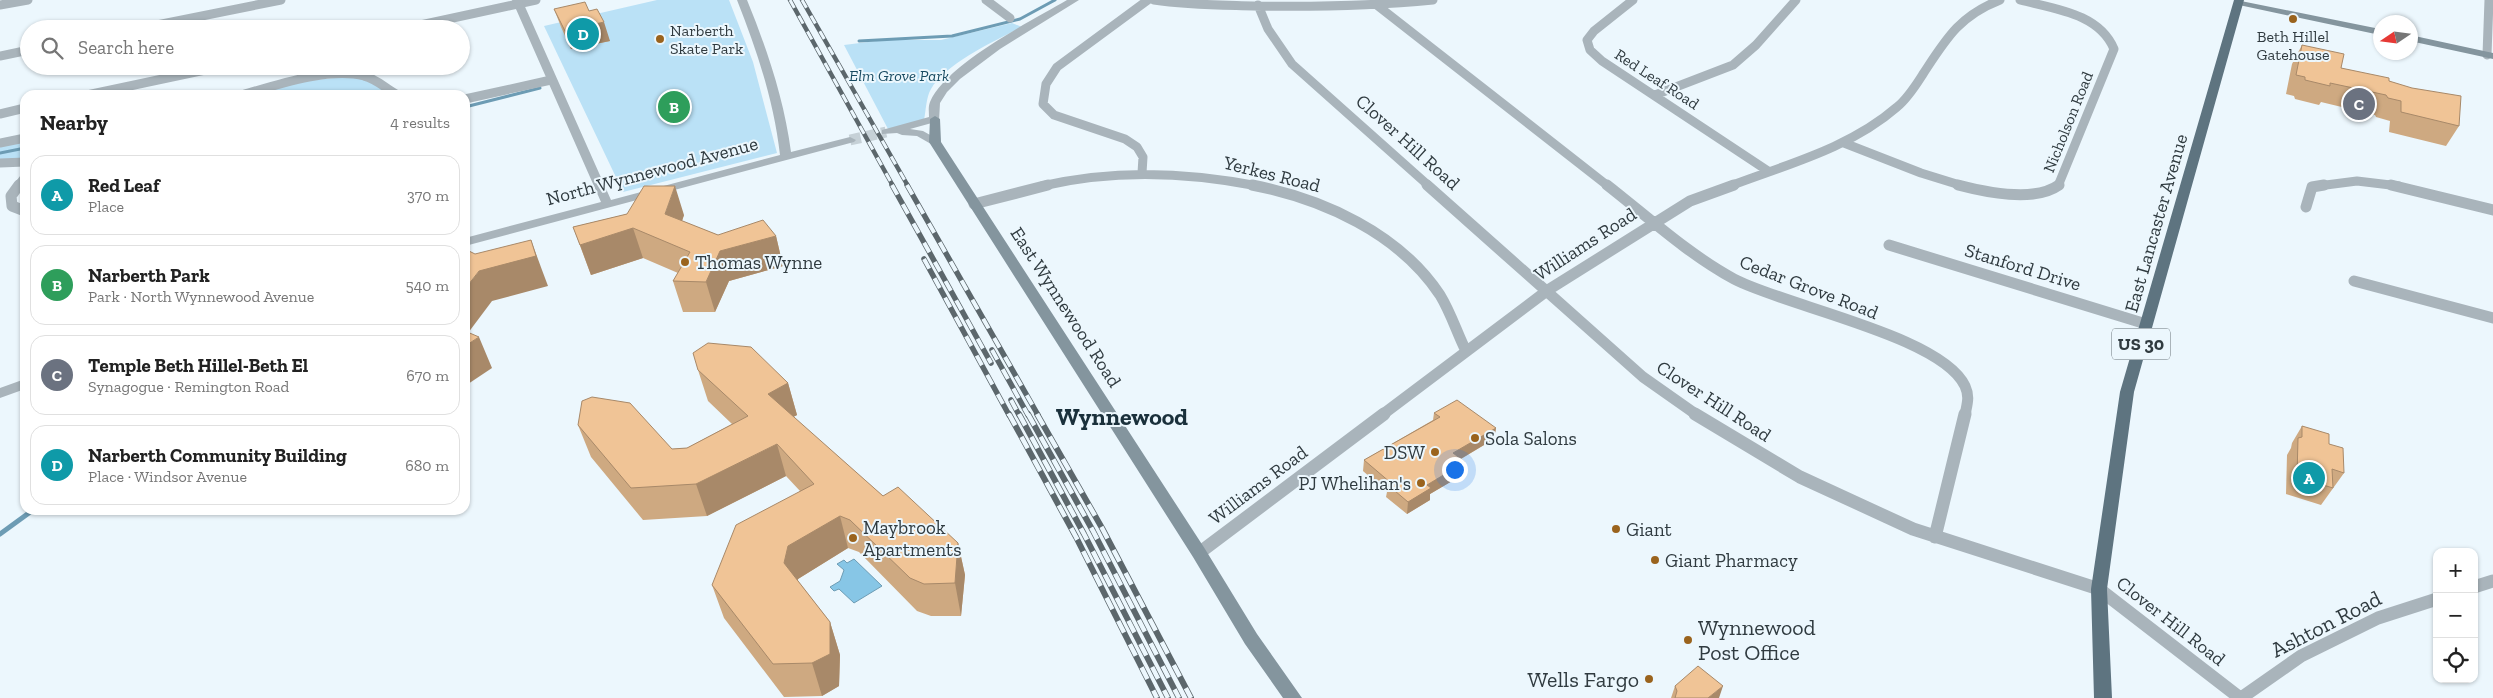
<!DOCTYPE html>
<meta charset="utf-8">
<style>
:root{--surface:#fff;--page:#f2f2f2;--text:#222;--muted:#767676;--line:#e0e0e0;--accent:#9a631d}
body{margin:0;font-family:"Zilla Slab",serif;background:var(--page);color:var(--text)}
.controls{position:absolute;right:15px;bottom:15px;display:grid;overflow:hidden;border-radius:10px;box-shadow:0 1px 4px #0004}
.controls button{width:45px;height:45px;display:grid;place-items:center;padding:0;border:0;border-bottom:1px solid var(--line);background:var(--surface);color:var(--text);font:25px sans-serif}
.compass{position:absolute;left:2373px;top:15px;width:45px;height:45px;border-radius:50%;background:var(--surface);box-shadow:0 1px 4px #0004;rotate:257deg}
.you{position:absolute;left:1454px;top:469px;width:18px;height:18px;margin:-12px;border:4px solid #fff;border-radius:50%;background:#1a73e8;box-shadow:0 0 0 8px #1a73e833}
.badge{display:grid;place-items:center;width:32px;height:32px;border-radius:50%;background:var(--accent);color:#fff;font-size:16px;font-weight:700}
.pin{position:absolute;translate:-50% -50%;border:2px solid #fff;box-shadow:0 1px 5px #0006}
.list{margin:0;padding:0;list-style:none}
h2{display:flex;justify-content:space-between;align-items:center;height:65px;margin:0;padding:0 20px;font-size:21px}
h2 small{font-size:16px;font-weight:400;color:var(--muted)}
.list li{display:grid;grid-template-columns:32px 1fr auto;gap:15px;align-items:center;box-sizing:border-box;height:80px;margin:0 10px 10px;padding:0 10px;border:1px solid var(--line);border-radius:15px}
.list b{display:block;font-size:19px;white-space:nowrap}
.list p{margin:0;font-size:16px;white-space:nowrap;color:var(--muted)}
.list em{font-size:16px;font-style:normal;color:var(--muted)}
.icon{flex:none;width:28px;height:28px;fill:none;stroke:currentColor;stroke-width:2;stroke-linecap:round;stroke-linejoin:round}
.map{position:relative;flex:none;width:2493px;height:698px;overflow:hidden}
.search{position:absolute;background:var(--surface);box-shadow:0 1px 4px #0004;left:20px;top:20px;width:450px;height:55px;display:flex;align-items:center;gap:12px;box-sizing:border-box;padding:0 18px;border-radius:28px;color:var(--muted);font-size:19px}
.panel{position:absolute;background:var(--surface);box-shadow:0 1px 4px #0004;left:20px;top:90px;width:450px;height:425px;border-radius:15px}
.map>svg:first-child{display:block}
</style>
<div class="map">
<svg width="2493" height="698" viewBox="0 0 2493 698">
<rect width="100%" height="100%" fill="#ecf7fd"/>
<path fill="#bae1f6" d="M657,0h72l24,62 24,91 -154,39 -79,-166z
M1012,23l10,4c-26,13 -77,37 -91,62 -5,8 -5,22 -7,31l-36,9 -44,-84 40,-5h57z
M364,75l22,16 -4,4h-140l53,-13z
M25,138v24l-25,1v-20z"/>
<path fill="#87c6e6" stroke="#6d9cb4" d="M854,559l28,27 -28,17 -15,-14 -5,2 -4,-4 10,-6 4,-11 -7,-6 7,-4 3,3z"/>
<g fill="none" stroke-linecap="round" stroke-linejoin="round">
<path stroke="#6d9cb4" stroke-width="3" d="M859,41l93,-5 68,-17 35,-19
M465,107l75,-19
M0,153l25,-5"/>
<path stroke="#6d9cb4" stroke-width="5" d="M0,534l33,-24"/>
<path stroke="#c6d1d7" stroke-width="11" stroke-dasharray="11 5" stroke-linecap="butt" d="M850,140l36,-8"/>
<path stroke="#a9b4bb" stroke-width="9" d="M986,0l24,18
M1154,0c33,5 66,5 99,6 60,1 120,0 180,-6
M1633,0l-39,31 -7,9 3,10 12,11 166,110
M2020,0c34,9 79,13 94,49l-56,137
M0,5l28,-5
M1258,5l10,24 24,35 137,122
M1378,6l230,180
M137,29l144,-29
M402,29l134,-29
M2487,55l2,-55
M0,56l29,-6
M87,95l137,-29
M242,95c34,-10 87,-28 122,-19 13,3 22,13 34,19
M1655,95l78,-30 23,-20 40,-45
M465,99l86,-19
M0,114l25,-6
M0,143l25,-5
M1844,143l77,30 42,13
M0,163l25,-1
M1142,173l1,-16 -6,-10 -12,-8 -71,-24 -11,-11 3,-20 11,-17 91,-67
M18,186l7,-9
M1042,186c72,-17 145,-14 216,0
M1730,186c58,-22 120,-38 167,-79 11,-9 19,-22 26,-33 23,-35 36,-58 77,-74
M2318,186l39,-5 42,5"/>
<path stroke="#a9b4bb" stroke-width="11" d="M19,185l-8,11 1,10 13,5
M1252,185c71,14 147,48 188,110 11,18 17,38 26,56
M1427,185l216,192 54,38
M1607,185c41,32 81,69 127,94 51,27 208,57 231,107 5,11 2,18 0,29
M1958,185c27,7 76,18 101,0
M2391,185l102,25
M974,204l74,-19
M2306,207l6,-20 12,-2
M1889,245l257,79
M2354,281l139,37
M1382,415l166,-125 142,-89 44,-16"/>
<path stroke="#a9b4bb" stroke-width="13" d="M1695,414l105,63 113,52 186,60 141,109
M1935,537l30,-123
M1199,553l185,-139
M2474,587l19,-6
M2241,698l60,-42 77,-38 59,-19"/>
<path fill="#a9b4bb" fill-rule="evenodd" d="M512,0h10l89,200 169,-45c-6,-54 -23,-104 -43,-155h10c20,49 37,99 44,152l59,-15 6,3 -2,2 -389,104v-8l136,-36z
M1067,0h12l-79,49 -40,30 -13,13 -7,11 -1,18 -29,8 13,2 16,9v4h-8l-14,-8 -15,-1 -5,-2 -15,1v-4l47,-13c0,-5 -1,-10 1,-15 16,-38 101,-81 137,-102z
M25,379v10l-25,9v-10z"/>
<path fill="#84959e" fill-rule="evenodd" d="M2236,0l144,29v6l-141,-30 -3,-1z
M2410,35l83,18v6l-83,-18z
M935,116l5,3 1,23 264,407 52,85 45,64h-19l-38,-54 -52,-87 -264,-415 1,-23z"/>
<path fill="#5e7480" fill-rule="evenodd" d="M2234,0h10l-110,392 -27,197 5,109h-18l-3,-109 29,-197z"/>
<defs>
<path id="rail-far2" d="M790,0l103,186
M802,0l106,186"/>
<path id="rail-far1" d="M892,185l99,178
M907,185l131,230
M924,259l85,156
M992,350l36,65
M1011,400l8,15"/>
<path id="rail" d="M1009,414l67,123 81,161
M1019,414l65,120 84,164
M1028,414l65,117 86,167
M1037,414l65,114 89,170"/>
</defs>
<use href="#rail-far2" stroke="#5c676c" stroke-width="4.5"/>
<use href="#rail-far1" stroke="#5c676c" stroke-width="5.5"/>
<use href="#rail" stroke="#5c676c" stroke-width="6"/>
<use href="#rail-far2" stroke="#ecf7fd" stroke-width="3" stroke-dasharray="9" stroke-linecap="butt"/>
<use href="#rail-far1" stroke="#ecf7fd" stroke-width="4" stroke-dasharray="11" stroke-linecap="butt"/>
<use href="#rail" stroke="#ecf7fd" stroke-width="4.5" stroke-dasharray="13" stroke-linecap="butt"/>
</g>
<path fill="#cea981" d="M554,9l35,2 21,30 -39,8 -10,-22z
M2302,45l39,23 48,13 70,45 -13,20 -57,-14 1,-11 -14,-4 -1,-2 -54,-13 -2,3 -24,-6 -1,-3 -8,-2 6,-30z
M627,214l57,1 -2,6 36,14 58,1 7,30 -54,15 -14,31h-32l-10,-31 5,-8 -35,-15 -52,17 -18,-48z
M698,370l90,13 9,32 -4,2 90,79 75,47 7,32 -4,41h-30l-14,-5 -58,-59 -11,-4 -50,31v2l32,41 10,33 -1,31 -17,10 -38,1 -60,-79 -12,-33 88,-94 -14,-15 -79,40 -64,4 -52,-63 -13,-32 94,24 15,-1 45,-24 -24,-23z
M1434,413l62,15 -2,11 -33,20 4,3 -1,12 -34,20v6l-23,14 -21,-17 1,-5 -24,-21 1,-11 69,-40z
M2302,426l27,18 15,29 -23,32 -35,-11 1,-39 4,-7 1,-5z
M1675,686l44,12h-48z"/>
<path fill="#a88969" d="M604,22l6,19 -39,8 -6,-18z
M675,186l9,29 -10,29 -9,-30z
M633,228l10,30 -52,17 -11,-30z
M776,236l7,30 -54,15 -14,31 -9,-30 14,-31z
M531,240l11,30 6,16 -56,15 -27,36v-48l14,-18z
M479,337l13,31 -27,18v-40z
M788,383l9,32 -20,11 -9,-32z
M1496,428l-2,11 -42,25 1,-11z
M777,444l9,32 -79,40 -11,-32z
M1465,462l-1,12 -34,20v6l-23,14 1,-12 19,-17z
M840,516l8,32 -50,31 -4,17 -10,-33 4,-17z
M958,543l7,32 -4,41 -6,-33z
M830,622l10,33 -1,31 -17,10 -10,-33z
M1723,686l-4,12h-11z"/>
<path fill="#f0c496" stroke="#a88969" d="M585,2l4,9 8,-2 7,13 -39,9 -11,-22z
M2302,45l42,9 -3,14 48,10v3l23,7 49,8 -2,30 -58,-14v-11l-13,-3 -2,-3 -56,-12v3l-25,-6v-3l-9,-2z
M644,186h31l-10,28 53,21 45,-15 13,16 -56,15 -14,31 -33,-1 17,-29 -57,-24 -53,17 -7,-18 54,-13z
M531,240l5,16 -57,15 -14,18v-40l10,5z
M465,331l14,6 -14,9z
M708,343l43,4 37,36 -20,11 115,102 15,-9 60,56 -3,40 -31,1 -14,-6 -60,-58 -10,-4 -52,30 -4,17 46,59v32l-18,9 -39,1 -61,-79 24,-60 78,-41 -37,-40 -81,40 -65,4 -53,-63 4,-24 10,-4 38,6 42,46 15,-1 61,-32 -50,-46 -5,-17z
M1457,400l39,28 -43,25 12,9 -38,23 4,3 -23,14 -20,-17 3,-2 -27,-23 76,-43 -6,-4z
M2302,426l27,8v10l14,4 1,25 -12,-4 1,19 -36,-11 1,-39 4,-1z
M1698,666l25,20 -15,12h-33l2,-7 -2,-5z"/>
<g fill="#9a631d" stroke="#ecf7fd" stroke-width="2">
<circle cx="2293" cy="19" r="5"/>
<circle cx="660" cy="39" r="5"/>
<circle cx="685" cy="262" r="5"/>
<circle cx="1475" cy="438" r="5"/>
<circle cx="1435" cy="452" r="5"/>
<circle cx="1421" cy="483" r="5"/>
<circle cx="1616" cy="529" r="5"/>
<circle cx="853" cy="538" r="5"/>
<circle cx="1655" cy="560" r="5"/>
<circle cx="1688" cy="640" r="5"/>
<circle cx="1649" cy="679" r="5"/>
</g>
<g text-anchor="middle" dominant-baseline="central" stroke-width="4" stroke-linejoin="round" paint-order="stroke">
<g font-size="16" fill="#303b40" stroke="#ecf7fd" text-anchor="start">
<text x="670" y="30">Narberth<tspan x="670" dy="18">Skate Park</tspan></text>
<text x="2293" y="36" text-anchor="middle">Beth Hillel<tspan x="2293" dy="18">Gatehouse</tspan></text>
</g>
<g font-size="16" font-style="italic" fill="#184b62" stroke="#ecf7fd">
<text x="899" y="75">Elm Grove Park</text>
</g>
<g font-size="16" fill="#303b40" stroke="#ecf7fd">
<text transform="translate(1657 79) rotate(33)">Red Leaf Road</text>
<text transform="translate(2068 122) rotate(-68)">Nicholson Road</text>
</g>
<rect fill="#ecf7fd" stroke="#687379" stroke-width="1" x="2112" y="328.5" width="58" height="31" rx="4"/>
<g font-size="18" font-weight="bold" fill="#303b40">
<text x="2141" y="344">US 30</text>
</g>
<g font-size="19" fill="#303b40" stroke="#ecf7fd">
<text transform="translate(1408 142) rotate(42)">Clover Hill Road</text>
<text transform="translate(652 171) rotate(-15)">North Wynnewood Avenue</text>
<text transform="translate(1272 174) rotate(14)">Yerkes Road</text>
<text transform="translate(2156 223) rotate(-74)">East Lancaster Avenue</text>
<text transform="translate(1585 244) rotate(-33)">Williams Road</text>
<text transform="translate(2023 267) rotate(17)">Stanford Drive</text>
<text transform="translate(1809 287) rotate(21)">Cedar Grove Road</text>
<text transform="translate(1066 307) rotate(57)">East Wynnewood Road</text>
<text transform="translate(1714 401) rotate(33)">Clover Hill Road</text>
<text transform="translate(1258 485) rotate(-37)">Williams Road</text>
<text transform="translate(2171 621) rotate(38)">Clover Hill Road</text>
</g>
<g font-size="19" fill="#303b40" stroke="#ecf7fd" text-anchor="start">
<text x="695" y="262">Thomas Wynne</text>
<text x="1485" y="438">Sola Salons</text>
<text x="1425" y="452" text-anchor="end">DSW</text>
<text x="1411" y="483" text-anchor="end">PJ Whelihan's</text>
<text x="863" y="527">Maybrook<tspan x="863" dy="22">Apartments</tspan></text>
<text x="1626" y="529">Giant</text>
<text x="1665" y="560">Giant Pharmacy</text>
</g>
<g font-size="22" fill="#303b40" stroke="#ecf7fd">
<text transform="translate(2326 624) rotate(-27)">Ashton Road</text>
</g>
<g font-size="22" fill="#303b40" stroke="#ecf7fd" text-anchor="start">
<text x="1698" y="627">Wynnewood<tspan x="1698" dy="25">Post Office</tspan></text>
<text x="1639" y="679" text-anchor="end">Wells Fargo</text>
</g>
<g font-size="24" font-weight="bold" fill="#1a303b" stroke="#ecf7fd">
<text x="1122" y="416">Wynnewood</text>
</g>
</g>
</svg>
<div class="controls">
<button>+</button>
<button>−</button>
<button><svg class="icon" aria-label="locate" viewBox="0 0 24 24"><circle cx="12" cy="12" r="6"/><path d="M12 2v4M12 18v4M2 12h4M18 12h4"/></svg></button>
</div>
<svg class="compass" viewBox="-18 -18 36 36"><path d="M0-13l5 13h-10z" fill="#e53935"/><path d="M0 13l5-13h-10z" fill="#767676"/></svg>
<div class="you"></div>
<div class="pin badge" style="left:2309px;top:478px;background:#0f9aa8">A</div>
<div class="pin badge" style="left:674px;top:107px;background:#2e9e5b">B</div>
<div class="pin badge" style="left:2359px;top:104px;background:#6b7280">C</div>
<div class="pin badge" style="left:583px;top:34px;background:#0f9aa8">D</div>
<div class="search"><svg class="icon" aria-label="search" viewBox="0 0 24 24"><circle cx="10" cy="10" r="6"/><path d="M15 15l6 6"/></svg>Search here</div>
<section class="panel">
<h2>Nearby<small>4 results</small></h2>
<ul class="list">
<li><span class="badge" style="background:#0f9aa8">A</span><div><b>Red Leaf</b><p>Place</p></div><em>370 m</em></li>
<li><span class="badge" style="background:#2e9e5b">B</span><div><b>Narberth Park</b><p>Park · North Wynnewood Avenue</p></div><em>540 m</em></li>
<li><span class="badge" style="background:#6b7280">C</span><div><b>Temple Beth Hillel-Beth El</b><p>Synagogue · Remington Road</p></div><em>670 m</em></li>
<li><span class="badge" style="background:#0f9aa8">D</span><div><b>Narberth Community Building</b><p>Place · Windsor Avenue</p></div><em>680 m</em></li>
</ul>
</section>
</div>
